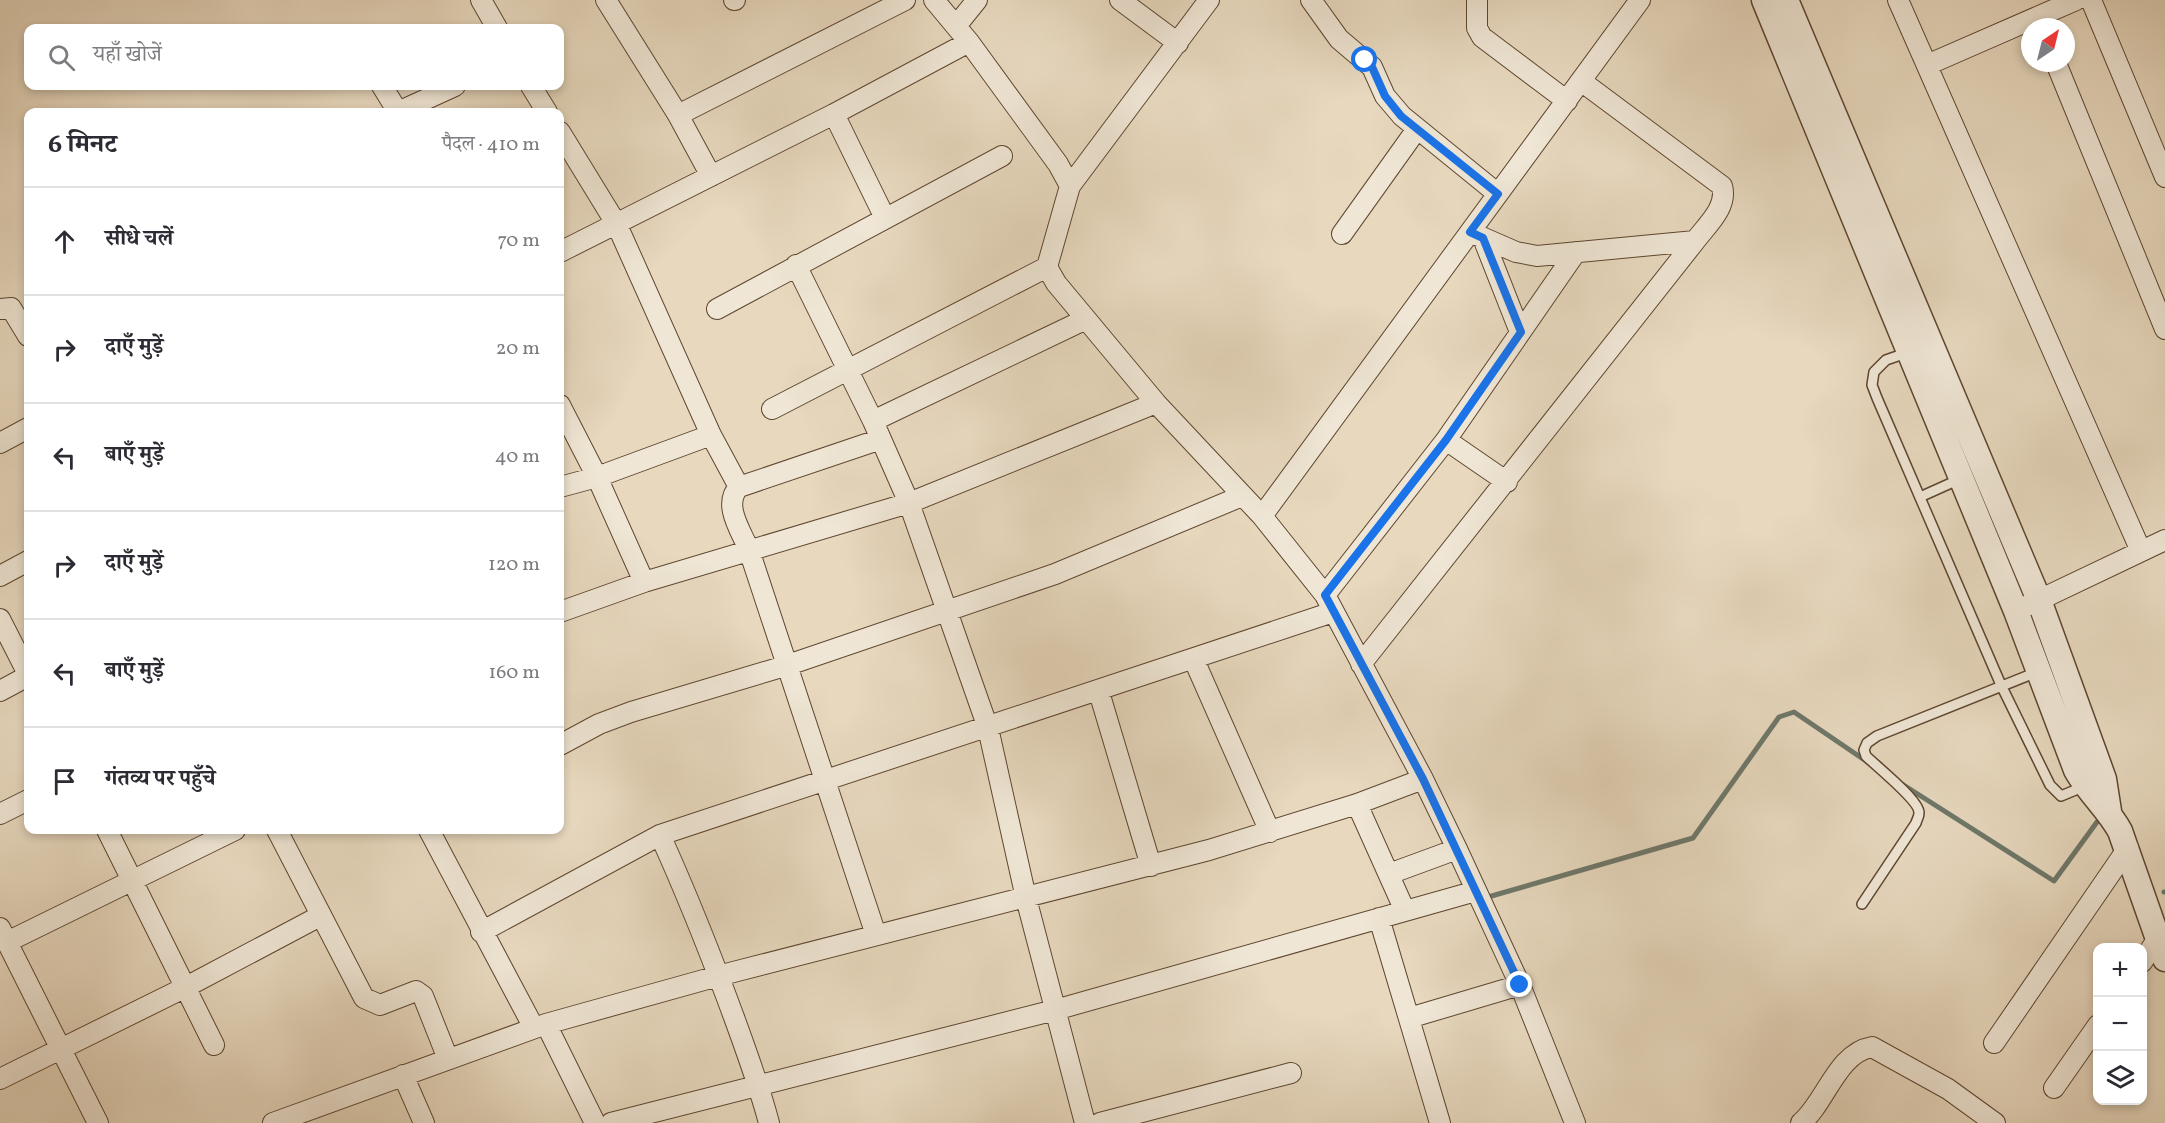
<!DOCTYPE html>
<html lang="hi">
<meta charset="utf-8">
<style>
:root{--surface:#fff;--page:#f7f7f7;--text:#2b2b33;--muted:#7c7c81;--line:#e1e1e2}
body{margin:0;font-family:Vollkorn,"Noto Serif Devanagari",serif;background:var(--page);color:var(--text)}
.controls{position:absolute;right:18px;bottom:18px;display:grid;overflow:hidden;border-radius:12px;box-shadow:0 3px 9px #0003}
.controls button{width:54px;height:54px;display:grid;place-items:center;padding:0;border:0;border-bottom:2px solid var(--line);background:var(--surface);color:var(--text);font:30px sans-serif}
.compass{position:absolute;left:2021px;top:18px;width:54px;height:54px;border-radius:50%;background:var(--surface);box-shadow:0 3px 9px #0003;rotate:35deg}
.stop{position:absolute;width:18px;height:18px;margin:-14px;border:4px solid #1a73e8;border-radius:50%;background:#fff}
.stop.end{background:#1a73e8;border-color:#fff;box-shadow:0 2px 6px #0008}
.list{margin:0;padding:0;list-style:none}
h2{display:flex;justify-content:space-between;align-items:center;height:78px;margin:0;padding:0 24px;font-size:26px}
h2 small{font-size:20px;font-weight:400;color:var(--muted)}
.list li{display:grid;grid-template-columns:39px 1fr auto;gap:18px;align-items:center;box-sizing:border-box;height:108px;padding:0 24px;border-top:2px solid var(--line)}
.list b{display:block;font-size:22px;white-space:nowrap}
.list em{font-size:20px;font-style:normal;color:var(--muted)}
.icon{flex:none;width:33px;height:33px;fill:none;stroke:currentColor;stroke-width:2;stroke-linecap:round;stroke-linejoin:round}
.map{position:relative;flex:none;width:2165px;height:1123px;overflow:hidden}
.search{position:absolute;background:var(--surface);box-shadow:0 3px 9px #0003;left:24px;top:24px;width:540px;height:66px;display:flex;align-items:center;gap:15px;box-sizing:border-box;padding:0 21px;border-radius:12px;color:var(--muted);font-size:22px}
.panel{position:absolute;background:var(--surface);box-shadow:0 3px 9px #0003;left:24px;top:108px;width:540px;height:726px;border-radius:12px}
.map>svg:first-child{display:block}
</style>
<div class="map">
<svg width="2165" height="1123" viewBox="0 0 2165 1123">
<rect width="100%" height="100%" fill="#e7d8be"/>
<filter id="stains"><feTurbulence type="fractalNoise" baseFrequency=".00333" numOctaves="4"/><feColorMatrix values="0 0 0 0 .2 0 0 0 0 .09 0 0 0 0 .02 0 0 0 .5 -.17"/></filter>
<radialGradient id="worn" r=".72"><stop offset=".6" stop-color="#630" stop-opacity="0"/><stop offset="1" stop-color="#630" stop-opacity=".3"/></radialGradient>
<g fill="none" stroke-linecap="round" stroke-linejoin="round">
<path stroke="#6e786a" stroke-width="5" d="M1902,784l152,97 43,-59
M2164,892h1
M1488,897l205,-59 86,-121 15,-5 75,51"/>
<defs>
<path id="service" d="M1909,352l-23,8 -12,12 -2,13 5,13 124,287 49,100 11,11 24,-10
M1920,497l40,-18
M1862,904l54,-81c1,-4 3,-6 3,-10 1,-12 -43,-47 -53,-57l-2,-6 3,-7 10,-7 160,-64"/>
<path id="minor" d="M481,0l16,28
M606,0l72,115 33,61
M734,0h1
M934,0l35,42 89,122 12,22 -23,81 9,16 100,120 106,113 63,79 98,184 34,70 63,136 55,138
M1120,0l58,43
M1311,0l28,39 33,28 13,29 17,20 96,78
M1477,0v28l5,9 85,64
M1898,0l242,549
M2091,0l74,177
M956,26l21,-26
M2056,63l109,266
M1927,65l149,-65
M382,86l16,26
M531,86l16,26
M398,112l57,-26
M834,114l51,104
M678,115l227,-115
M560,132l57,93 94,210 28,52
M1070,186l139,-186
M1470,232l46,20 21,4 158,-15
M1342,234l75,-105
M1483,238l37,94
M560,252l274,-138 135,-72
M796,265l77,156 36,82 79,225 38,170 59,225
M0,309l11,-1 17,28
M717,309l285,-153
M560,405l37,72 47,105
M772,409l275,-142
M873,421l211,-101
M1446,440l61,42
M0,443l28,-15
M560,487l37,-10 114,-42
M1262,516l378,-516
M0,576l28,-15
M1325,595l121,-155 130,-188
M2016,611l149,-71
M560,612l84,-30 265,-79 247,-100
M0,619l28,55
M1194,660l76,172
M1361,664l334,-423c12,-16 33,-34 27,-55l-141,-105
M0,691l28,-15
M1099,692l52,174
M560,745l39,-21 32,-12 154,-46 270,-92 187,-78
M1357,804l48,107
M0,814l28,-14
M107,830l107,215
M277,830l87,168 16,7 36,-14 7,5 25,63
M429,830l105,198
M660,835c25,55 47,110 68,166 15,41 30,80 41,122
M1389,874l68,-25
M1379,918l61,205
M0,928l98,195
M481,932l179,-97 673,-223
M876,935l-127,-385c-8,-19 -27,-46 -10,-63l142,-48
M7,942l228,-112
M2142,962l15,-22
M1409,1018l111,-33
M546,1024l49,99
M1994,1043l134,-195
M403,1075l21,48
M0,1079l186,-92 134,-71
M2054,1088l44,-63
M273,1123l273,-99 172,-48 491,-126 148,-46 66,-25
M611,1123l444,-113 421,-119
M1100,1123l191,-50
M1801,1123c25,-21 36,-70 71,-76l76,42 47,34"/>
<path id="tertiary" d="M1764,0l252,611 60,159c13,23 32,39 44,61l45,128
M1786,0l253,600 65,179 5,32"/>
</defs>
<use href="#service" stroke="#5e4630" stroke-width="12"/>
<use href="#minor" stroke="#5e4630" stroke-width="22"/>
<use href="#tertiary" stroke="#5e4630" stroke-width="27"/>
<use href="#service" stroke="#efe6d5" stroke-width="9"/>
<use href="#minor" stroke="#efe6d5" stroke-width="20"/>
<use href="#tertiary" stroke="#efe6d5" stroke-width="24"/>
</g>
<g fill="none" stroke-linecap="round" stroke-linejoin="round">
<path stroke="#1a73e8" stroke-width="8" d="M1365,60l7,7 13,29 16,20 97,78 -28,38 13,6 38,94 -75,108 -121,155 98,184 97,206"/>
</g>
<rect width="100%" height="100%" filter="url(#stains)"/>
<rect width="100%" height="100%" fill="url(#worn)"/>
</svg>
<div class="controls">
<button>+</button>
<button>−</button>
<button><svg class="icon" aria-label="layers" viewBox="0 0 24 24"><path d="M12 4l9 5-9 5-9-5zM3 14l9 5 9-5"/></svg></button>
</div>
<svg class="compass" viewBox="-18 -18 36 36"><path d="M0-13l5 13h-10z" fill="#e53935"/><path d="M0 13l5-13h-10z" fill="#7c7c81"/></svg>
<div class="stop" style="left:1365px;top:60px"></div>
<div class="stop end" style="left:1520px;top:985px"></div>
<div class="search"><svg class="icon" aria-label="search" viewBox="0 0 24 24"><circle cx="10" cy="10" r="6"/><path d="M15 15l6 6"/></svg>यहाँ खोजें</div>
<section class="panel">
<h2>6 मिनट<small>पैदल · 410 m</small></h2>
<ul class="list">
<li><svg class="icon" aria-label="ahead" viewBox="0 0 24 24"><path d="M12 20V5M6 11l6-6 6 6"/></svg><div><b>सीधे चलें</b></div><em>70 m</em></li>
<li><svg class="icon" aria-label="right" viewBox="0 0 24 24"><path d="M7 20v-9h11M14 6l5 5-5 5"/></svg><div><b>दाएँ मुड़ें</b></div><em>20 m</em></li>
<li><svg class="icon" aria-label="left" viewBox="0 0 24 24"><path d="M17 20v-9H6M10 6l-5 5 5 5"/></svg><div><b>बाएँ मुड़ें</b></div><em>40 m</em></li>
<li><svg class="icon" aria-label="right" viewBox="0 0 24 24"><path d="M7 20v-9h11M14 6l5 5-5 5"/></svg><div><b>दाएँ मुड़ें</b></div><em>120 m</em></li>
<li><svg class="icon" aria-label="left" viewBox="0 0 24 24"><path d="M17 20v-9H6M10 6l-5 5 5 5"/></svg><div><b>बाएँ मुड़ें</b></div><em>160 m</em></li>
<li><svg class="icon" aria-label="arrive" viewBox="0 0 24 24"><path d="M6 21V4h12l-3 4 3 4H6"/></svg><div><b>गंतव्य पर पहुँचे</b></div></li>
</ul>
</section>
</div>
